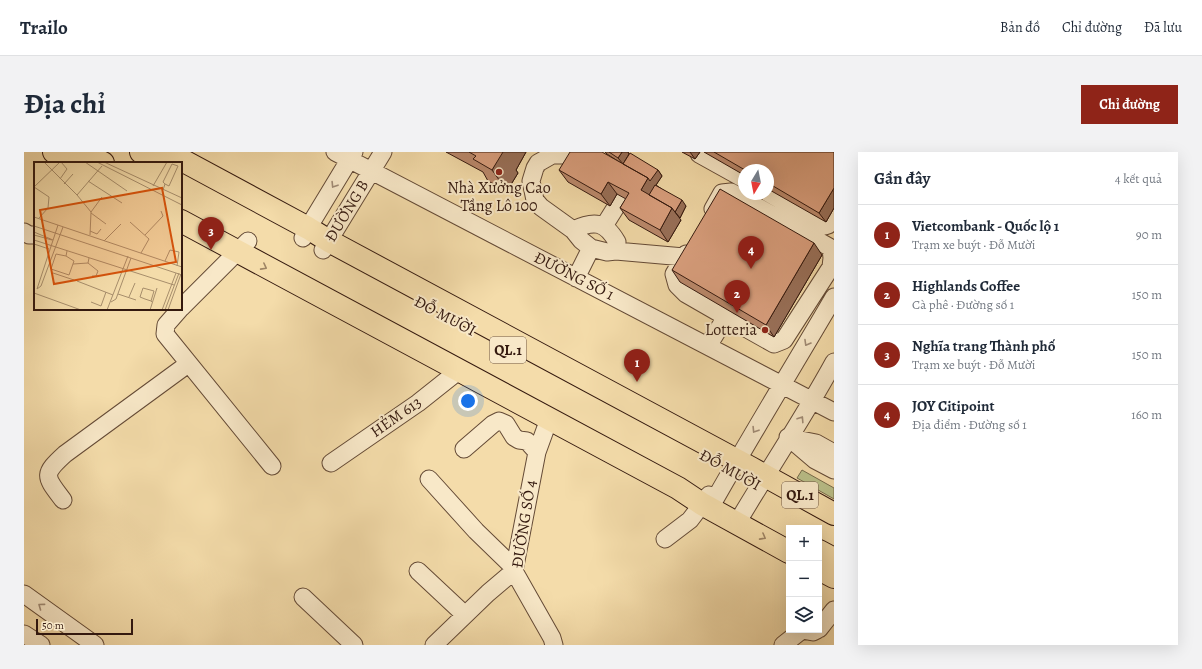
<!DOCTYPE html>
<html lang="vi">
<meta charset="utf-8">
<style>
:root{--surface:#fff;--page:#f2f2f3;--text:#1f2937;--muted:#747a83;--line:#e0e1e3;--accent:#8f2418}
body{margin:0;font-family:Alegreya,serif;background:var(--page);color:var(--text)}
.controls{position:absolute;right:12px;bottom:12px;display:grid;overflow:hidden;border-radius:0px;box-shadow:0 4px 16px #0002}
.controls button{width:36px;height:36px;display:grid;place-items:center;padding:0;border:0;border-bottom:1px solid var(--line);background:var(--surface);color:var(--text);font:20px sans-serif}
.compass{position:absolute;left:714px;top:12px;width:36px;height:36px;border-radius:50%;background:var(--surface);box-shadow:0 4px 16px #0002;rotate:190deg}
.scale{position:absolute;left:12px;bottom:10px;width:97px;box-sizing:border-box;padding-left:4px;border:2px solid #34190f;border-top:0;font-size:11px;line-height:14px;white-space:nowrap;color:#34190f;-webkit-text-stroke:3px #f8e8c8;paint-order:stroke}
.you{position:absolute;left:444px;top:249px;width:14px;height:14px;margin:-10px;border:3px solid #fff;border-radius:50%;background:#1a73e8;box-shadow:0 0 0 6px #1a73e833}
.badge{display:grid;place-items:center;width:26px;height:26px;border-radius:50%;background:var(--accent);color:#fff;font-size:13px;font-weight:700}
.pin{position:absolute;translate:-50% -33px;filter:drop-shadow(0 1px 2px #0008)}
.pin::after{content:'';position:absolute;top:21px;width:14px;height:12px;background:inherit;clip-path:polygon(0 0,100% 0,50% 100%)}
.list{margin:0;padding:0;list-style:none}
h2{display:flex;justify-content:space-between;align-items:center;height:52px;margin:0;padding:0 16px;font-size:17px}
h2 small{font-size:13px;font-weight:400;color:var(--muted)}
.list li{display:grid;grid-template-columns:26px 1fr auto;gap:12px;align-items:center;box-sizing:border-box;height:60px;padding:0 16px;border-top:1px solid var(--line)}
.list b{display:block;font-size:15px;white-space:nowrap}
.list p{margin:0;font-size:13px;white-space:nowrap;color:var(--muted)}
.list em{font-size:13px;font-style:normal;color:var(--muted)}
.icon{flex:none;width:22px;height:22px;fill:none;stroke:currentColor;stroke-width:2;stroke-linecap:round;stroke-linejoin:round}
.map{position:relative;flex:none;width:810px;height:493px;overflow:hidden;border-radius:0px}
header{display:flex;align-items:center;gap:24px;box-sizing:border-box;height:56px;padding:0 20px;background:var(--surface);border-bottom:1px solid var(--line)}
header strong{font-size:19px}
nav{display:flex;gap:22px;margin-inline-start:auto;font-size:14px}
.intro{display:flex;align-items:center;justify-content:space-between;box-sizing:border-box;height:96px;padding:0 24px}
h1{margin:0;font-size:28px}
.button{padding:10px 18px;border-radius:0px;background:var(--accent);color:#fff;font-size:14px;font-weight:700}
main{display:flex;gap:24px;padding:0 24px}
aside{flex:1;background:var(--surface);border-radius:0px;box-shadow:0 4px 16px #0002}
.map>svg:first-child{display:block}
</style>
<header>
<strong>Trailo</strong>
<nav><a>Bản đồ</a><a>Chỉ đường</a><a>Đã lưu</a></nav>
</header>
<div class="intro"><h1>Địa chỉ</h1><a class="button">Chỉ đường</a></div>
<main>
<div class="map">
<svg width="810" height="493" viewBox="0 0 810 493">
<rect width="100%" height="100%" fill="#f4dcaa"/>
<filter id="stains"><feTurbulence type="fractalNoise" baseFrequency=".005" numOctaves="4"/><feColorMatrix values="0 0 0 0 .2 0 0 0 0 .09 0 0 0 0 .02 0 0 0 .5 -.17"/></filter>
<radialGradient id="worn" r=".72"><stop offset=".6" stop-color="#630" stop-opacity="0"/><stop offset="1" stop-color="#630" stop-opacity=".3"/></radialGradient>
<path fill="#bac08a" stroke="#776c4c" d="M778,318l32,18v11l-37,-21z"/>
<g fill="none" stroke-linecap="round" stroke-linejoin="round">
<defs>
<path id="minor" d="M311,0l499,260
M675,2l45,25
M551,9l-8,-6h-15l-14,8 -3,5 -4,13 4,19 6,7 32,23 8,10 10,8 -15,30
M744,41l57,33 3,-1 6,-9
M689,57l9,-16 9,-1 100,56 1,10 -1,9 -47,73 -10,4 -48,-27
M580,74l15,-24
M549,78c21,-10 32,-9 44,12l-1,9
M0,80l5,3h6
M279,86l5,-10 46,-76
M567,96l16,4 9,-1 68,6
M299,98l60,-98
M662,102l-12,20 3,11 9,9 40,23 -18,29
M157,156l67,-67
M156,157l-14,16 -1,9 107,132
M525,267l-12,33 -23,119 38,67 2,7
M764,285l27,23 19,10
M767,286l25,5 18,10
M440,297l29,-25 6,-3 7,3 8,13 5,3 8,1 10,11
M307,311l87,-60 34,-27 8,-5
M405,327l47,52 34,33h5
M39,348c-18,-24 -21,-25 2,-46l123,-90
M686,356c40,-71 83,-141 124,-211
M713,371c32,-54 67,-106 97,-161
M641,387l25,-19 19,-25
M394,419l47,44
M0,442l71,51
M279,445l51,48
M795,477l15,-19
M0,482l17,11
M410,493l54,-52 26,-22
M759,493l19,-15 11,2 4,-2"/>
<path id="highway" d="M30,0l20,11
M58,0l21,11
M117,0l21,11
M143,0l141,76 21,13 422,227 83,46
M157,69l497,267 24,16 87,48
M795,399l15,8
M795,417l15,8"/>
</defs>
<use href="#minor" stroke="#644a36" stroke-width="19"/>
<use href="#highway" stroke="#34190f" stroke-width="24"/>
<use href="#minor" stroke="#f8e8c8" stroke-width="17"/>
<use href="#highway" stroke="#f4dcaa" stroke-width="22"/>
</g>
<path fill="#bc8a6d" stroke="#34190f" d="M422,0h80l-10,18 2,3 -11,18 -19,-10 -5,-9z
M581,0h23l1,2 -6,10 35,6 4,6 -6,9 30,21 -6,12h-1l2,2 -13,22 -39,-22 -9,-12 6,-9 -9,-5 -7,12 -42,-24 -9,-12 62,-7 -14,-9z
M658,0h18l-5,7z
M680,0h130v56l-8,14 -58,-33v-19h-24v5z
M798,103l-48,82 -94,-55 -8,-12z"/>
<path fill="#997059" stroke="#34190f" d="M477,0h25l-10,18 2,3 -11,18 -15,-21z
M598,0h6l1,2 -6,10 -5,-6z
M666,0h10l-5,7z
M634,18l4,6 -8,12 -5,14 -8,-12 7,-12z
M584,30l9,12 -7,12 -9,-12z
M810,36v20l-8,14 -7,-9z
M658,48l4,6 -6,12 -5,-6z
M648,56l9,12 -13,22 -8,-12z
M790,91l8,12 -48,82 -8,-12z"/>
<path fill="#dba07f" stroke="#34190f" d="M445,0h34l-11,18 -19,-11 3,-3z
M546,0h32l46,26 -7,12 31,18 -12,22 -40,-22 9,-15 -21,-11 -7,12 -42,-24z
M585,0h13l-4,6z
M690,0h120v36l-15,25 -51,-30v-13h-23z
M606,1l28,17 -8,11 -2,-3 -25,-14z
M631,33l27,15 -7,12 -3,-4 -23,-13z
M696,37l94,54 -48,82 -94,-55z"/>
<defs><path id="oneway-chevron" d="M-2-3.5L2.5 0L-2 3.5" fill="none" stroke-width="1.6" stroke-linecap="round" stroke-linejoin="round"/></defs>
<g stroke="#a08b75">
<use href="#oneway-chevron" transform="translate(310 33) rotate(122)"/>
<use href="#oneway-chevron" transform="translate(783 191) rotate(120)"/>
<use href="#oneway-chevron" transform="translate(777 267) rotate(-57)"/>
<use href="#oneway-chevron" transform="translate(731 278) rotate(122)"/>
<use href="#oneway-chevron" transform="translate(17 454) rotate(-144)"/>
</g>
<g stroke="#9e8464">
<use href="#oneway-chevron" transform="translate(240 115) rotate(28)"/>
<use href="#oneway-chevron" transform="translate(739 385) rotate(29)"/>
</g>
<g fill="#8f2418" stroke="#f8e8c8" stroke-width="1.5">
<circle cx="475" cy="20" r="4"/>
<circle cx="741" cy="178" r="4"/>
</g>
<g text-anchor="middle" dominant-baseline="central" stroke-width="4" stroke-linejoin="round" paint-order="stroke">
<g fill="#f8e8c8" stroke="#6f5746" stroke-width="1">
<rect x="466" y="185" width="36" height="26" rx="3"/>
<rect x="758" y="330" width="36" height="26" rx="3"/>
</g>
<g font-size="15" font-weight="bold" fill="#34190f">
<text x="484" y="198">QL.1</text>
<text x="776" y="343">QL.1</text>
</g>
<g font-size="16" fill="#34190f" stroke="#f8e8c8">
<text x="475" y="36">Nhà Xưởng Cao<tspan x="475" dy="18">Tầng Lô 100</tspan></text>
<text x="733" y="178" text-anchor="end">Lotteria</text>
</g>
<g font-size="16" fill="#34190f" stroke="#f8e8c8">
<text transform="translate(323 59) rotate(-59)">ĐƯỜNG B</text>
<text transform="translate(550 124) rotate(27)">ĐƯỜNG SỐ 1</text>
<text transform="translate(421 164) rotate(28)">ĐỖ MƯỜI</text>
<text transform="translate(372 265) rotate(-35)">HẺM 613</text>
<text transform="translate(706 318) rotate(29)">ĐỖ MƯỜI</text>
<text transform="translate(500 372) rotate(-81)">ĐƯỜNG SỐ 4</text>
</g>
</g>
<g transform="translate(10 10)">
<rect width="148" height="148" fill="#f4dcaa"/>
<path fill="none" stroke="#a78e6c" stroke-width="1" d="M10,0l33,33 14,17 -1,23M51,0l42,29M63,0l85,43M70,0l78,36M26,17l7,-10 -6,-7M54,19l34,22M30,22l9,-10M119,24l14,-24M0,25l15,10 -1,11 -9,10M0,25l26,-25M129,28l2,-6 4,2 9,-20 -6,-2 -9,18 2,2M43,33l25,-29M57,50l11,-15M57,51l15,11M0,55l148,50M96,60l19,17 -8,14M24,63l-21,64 4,-3 22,-59M0,64l148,49M56,69l7,3 4,-5M0,70l19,8M0,73l18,5M111,73l18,-19 -2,-5M0,78l140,45M70,79l17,-17M0,82l15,5M32,94l-10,-2 -5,15 18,6 5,-14 -8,-5 1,-5M55,96l-1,5 10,8 -2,5h-4M131,99l5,-11 9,2 -2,14M39,102l15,-1M18,112l1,-1 21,7M43,119l36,14M0,131l47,17M84,132l18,6M95,135l6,-14M117,139l3,-10 -11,-3 -3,9 5,2 6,2 1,1M57,140l10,4 5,-14M77,140l5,-3 15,-41M73,148l21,-54M116,148l7,-22M128,148l14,-37M131,148l14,-37M134,148l13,-36"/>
<path fill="#d6530c" fill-opacity="0.15" stroke="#d6530c" stroke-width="2" d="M128,26l14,74 -122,22 -14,-74z"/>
<rect width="148" height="148" fill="none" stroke="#34190f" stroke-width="2"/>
</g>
<rect width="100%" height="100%" filter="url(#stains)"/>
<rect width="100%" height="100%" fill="url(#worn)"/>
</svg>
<div class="controls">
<button>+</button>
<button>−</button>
<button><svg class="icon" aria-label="layers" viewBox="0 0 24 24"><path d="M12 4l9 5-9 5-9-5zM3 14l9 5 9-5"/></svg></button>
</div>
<svg class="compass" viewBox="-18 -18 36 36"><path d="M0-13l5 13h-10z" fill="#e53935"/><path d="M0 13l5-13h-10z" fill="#747a83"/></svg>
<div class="scale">50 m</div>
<div class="you"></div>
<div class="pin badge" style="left:613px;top:230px">1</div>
<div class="pin badge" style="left:713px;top:161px">2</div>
<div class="pin badge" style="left:187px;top:98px">3</div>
<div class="pin badge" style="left:727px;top:117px">4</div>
</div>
<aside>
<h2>Gần đây<small>4 kết quả</small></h2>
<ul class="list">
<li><span class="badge">1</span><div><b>Vietcombank - Quốc lộ 1</b><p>Trạm xe buýt · Đỗ Mười</p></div><em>90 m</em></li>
<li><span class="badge">2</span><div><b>Highlands Coffee</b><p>Cà phê · Đường số 1</p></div><em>150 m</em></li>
<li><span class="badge">3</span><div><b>Nghĩa trang Thành phố</b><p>Trạm xe buýt · Đỗ Mười</p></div><em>150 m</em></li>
<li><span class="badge">4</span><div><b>JOY Citipoint</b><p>Địa điểm · Đường số 1</p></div><em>160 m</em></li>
</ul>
</aside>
</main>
